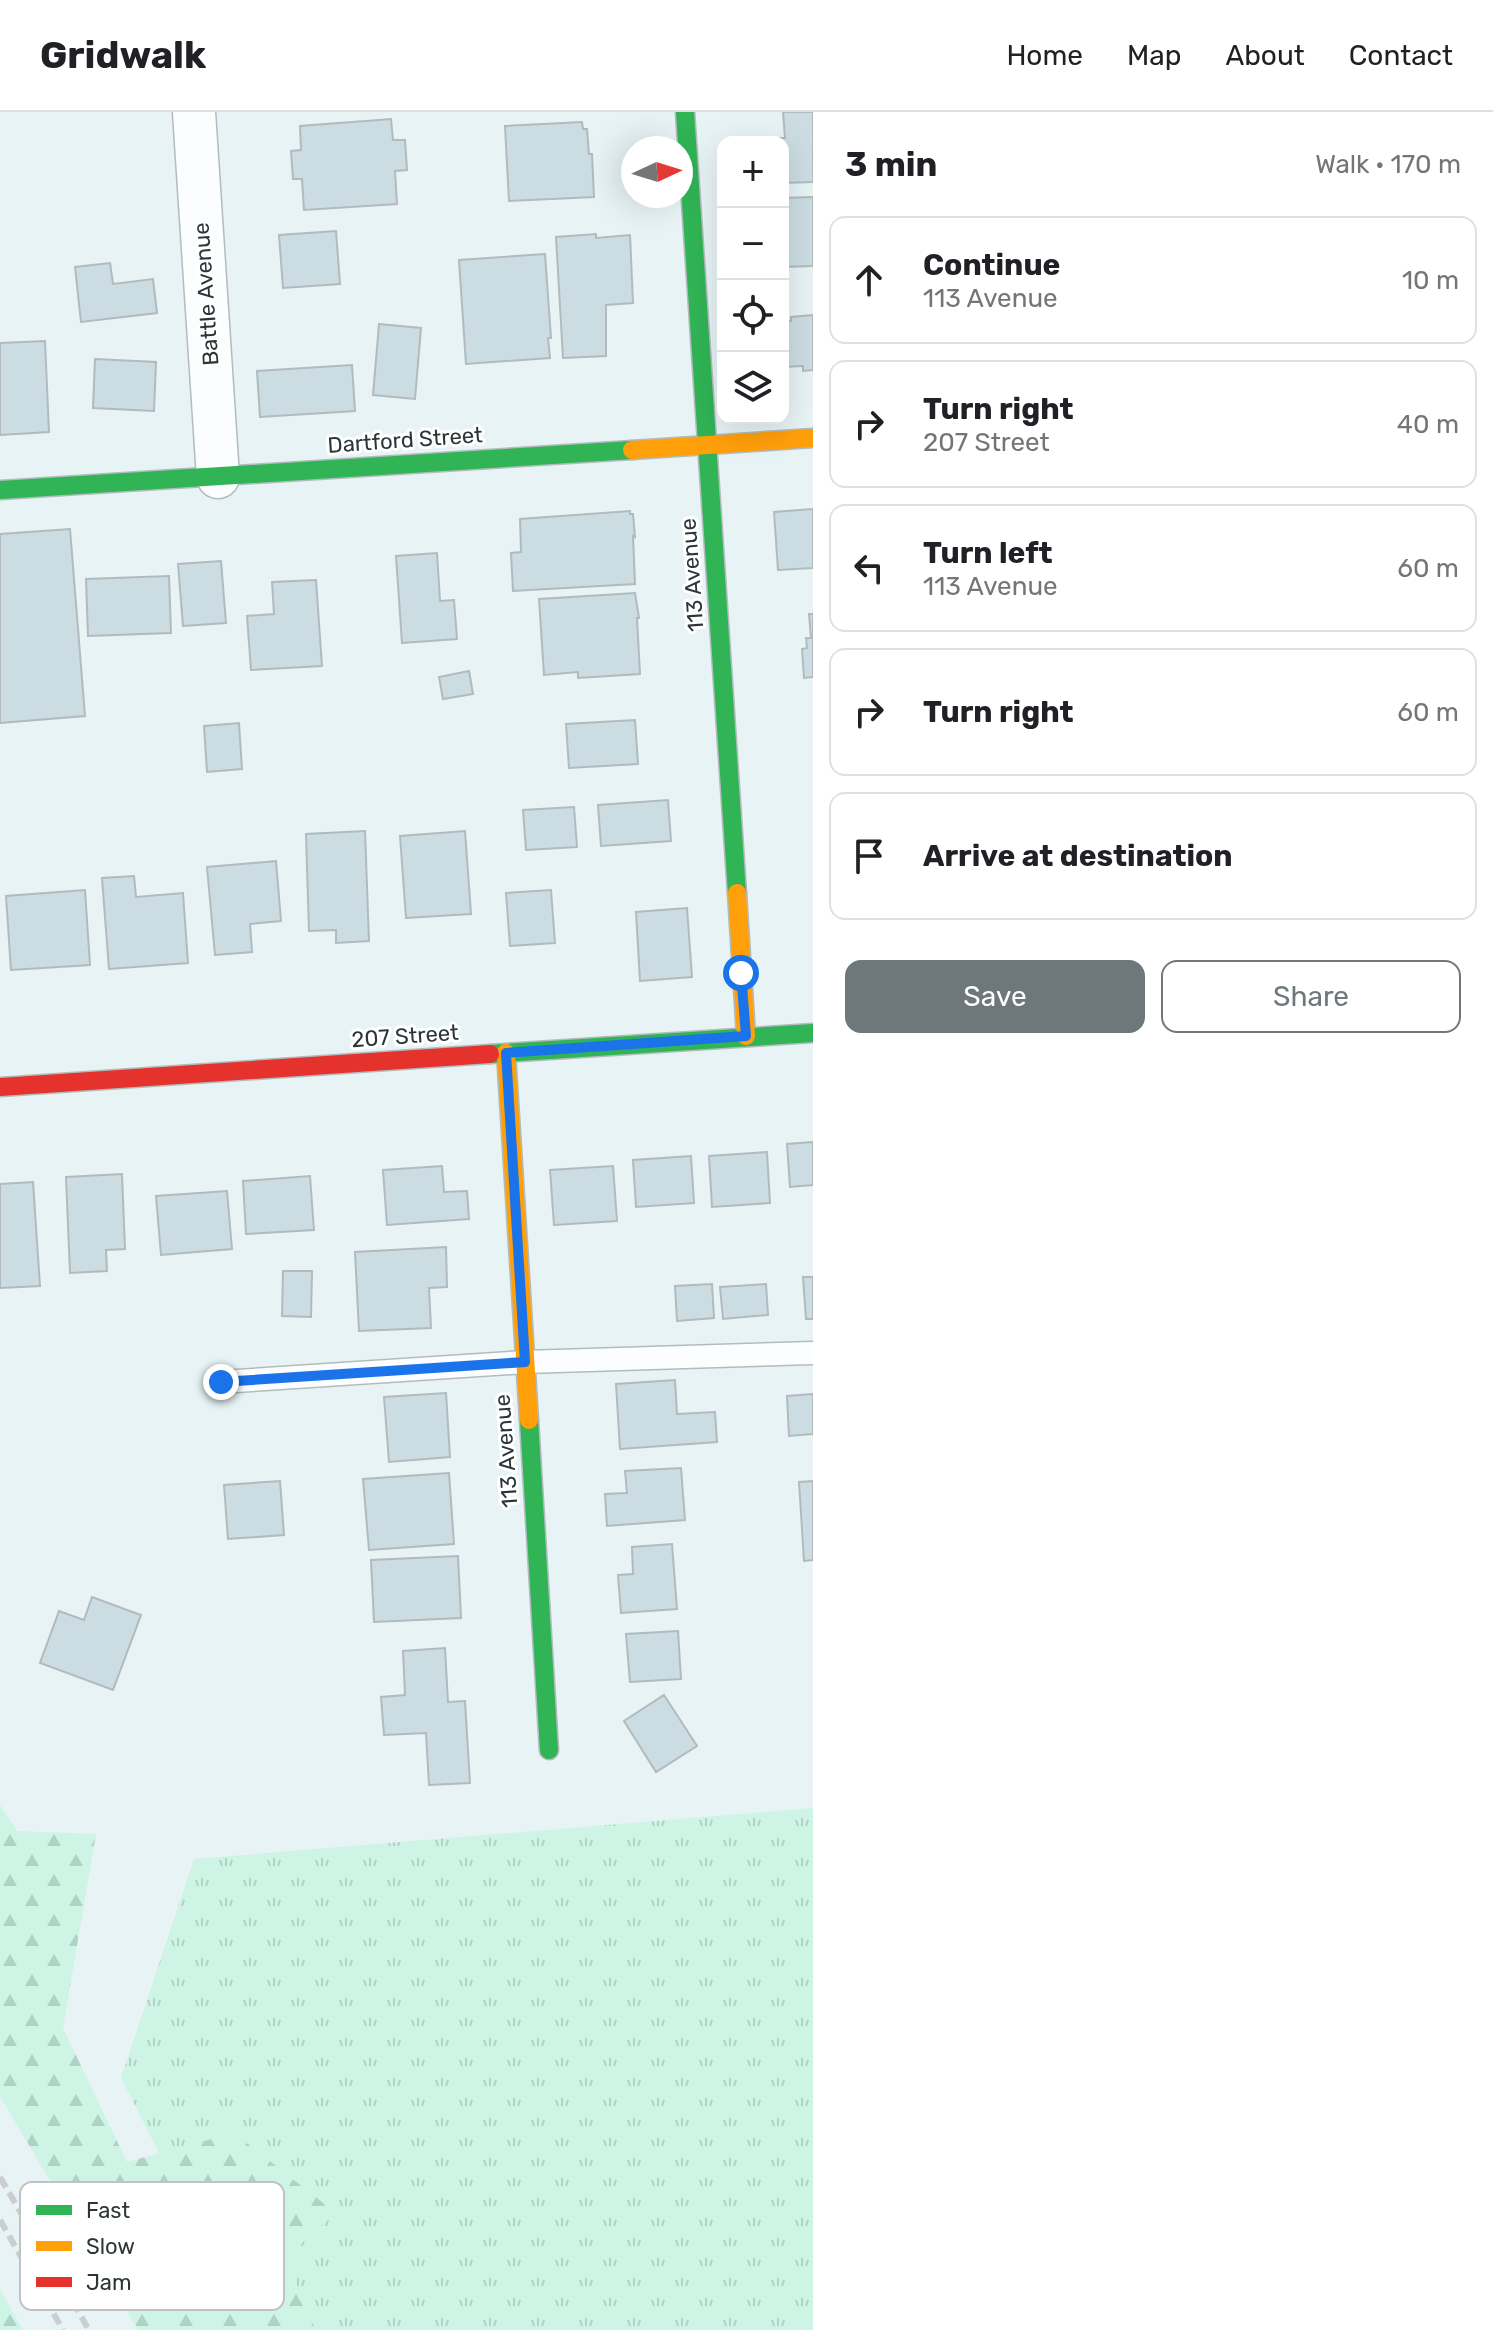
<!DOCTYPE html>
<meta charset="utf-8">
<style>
:root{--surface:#fff;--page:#f2f2f2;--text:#202124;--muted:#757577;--line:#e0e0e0;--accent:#6e787a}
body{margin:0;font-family:Rubik,sans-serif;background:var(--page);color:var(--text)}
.controls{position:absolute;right:24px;top:24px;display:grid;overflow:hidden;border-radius:16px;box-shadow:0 8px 32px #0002}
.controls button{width:72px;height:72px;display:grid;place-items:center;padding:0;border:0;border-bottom:2px solid var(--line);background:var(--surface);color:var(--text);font:40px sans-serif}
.compass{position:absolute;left:621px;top:24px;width:72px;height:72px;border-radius:50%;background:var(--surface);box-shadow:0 8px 32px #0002;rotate:86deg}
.stop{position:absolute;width:24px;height:24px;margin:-18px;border:6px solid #1a73e8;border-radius:50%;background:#fff}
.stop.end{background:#1a73e8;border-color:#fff;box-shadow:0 2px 8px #0008}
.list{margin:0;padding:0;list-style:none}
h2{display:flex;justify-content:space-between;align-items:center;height:104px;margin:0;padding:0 32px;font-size:34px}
h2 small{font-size:26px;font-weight:400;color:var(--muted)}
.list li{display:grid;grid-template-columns:52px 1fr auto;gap:24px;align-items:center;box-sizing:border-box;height:128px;margin:0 16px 16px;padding:0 16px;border:2px solid var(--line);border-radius:16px}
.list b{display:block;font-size:30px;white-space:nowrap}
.list p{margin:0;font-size:26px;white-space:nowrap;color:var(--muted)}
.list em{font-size:26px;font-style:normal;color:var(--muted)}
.actions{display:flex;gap:16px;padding:24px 32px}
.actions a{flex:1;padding:18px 0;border:2px solid var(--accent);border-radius:16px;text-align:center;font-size:28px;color:var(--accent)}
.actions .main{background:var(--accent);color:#fff}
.icon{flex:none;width:44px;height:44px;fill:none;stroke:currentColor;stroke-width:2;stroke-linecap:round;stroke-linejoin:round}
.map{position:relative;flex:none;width:813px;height:2218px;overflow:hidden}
header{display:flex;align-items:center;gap:48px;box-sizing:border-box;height:112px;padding:0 40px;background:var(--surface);border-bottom:2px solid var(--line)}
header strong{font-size:38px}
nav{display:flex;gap:44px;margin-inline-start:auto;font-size:28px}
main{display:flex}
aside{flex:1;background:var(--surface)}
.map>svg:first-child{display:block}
</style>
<header>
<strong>Gridwalk</strong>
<nav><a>Home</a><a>Map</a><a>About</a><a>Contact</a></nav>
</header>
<main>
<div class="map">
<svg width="813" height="2218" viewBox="0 0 813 2218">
<defs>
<pattern id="grass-tufts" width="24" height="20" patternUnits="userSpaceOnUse" patternTransform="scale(2)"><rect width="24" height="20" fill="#cdf4e5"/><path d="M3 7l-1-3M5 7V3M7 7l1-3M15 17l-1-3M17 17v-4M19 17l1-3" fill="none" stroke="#b0d2c5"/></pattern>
<pattern id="forest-firs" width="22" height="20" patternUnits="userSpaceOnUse" patternTransform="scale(2)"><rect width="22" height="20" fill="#cdf4e5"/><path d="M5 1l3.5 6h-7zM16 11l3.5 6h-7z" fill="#b0d2c5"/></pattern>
</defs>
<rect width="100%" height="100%" fill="#e7f3f5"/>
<path fill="url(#grass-tufts)" d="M813,1696v522h-564l-128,-252 73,-219z"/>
<path fill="url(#forest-firs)" d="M0,1693l17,26 79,3 -33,194 64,134 107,-29 102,80 -52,46 32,71h-178l-138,-234z
M0,2178l23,40h-23z"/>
<path fill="#cbdde3" stroke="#b2babd" stroke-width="2" d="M783,0h30v70l-30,1v-41h-7v-4h9z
M391,7l2,21h12l2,30 -12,1 2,33 -93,6 -2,-31h-9l-2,-28 10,-1 -1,-24z
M582,10l1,7h4l2,25h3l2,43 -85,4 -4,-75z
M813,85v69l-30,1v-69z
M336,119l4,53 -57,4 -4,-53z
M596,122v4l34,-3 3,68 -27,2v51l-43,2 -7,-121z
M545,142l6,84h-3l2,20 -84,6 -7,-104z
M110,151l3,21 40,-5 4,34 -76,9 -6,-55z
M813,203v55l-10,1v-5l-20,1v-46h8v-4z
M379,212l42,4 -6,71 -42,-4z
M45,229l4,91 -49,3v-92z
M95,247l61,3 -2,49 -61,-3z
M352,253l3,46 -95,6 -3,-46z
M813,397v59l-35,2 -4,-58z
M630,399v3h3l2,23 -2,-1 2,48 -122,7 -2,-38 10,-1 -1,-33z
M70,417l15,187 -85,7v-189z
M437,441l3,48 14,-1 3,39 -55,4 -6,-87z
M221,449l5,62 -43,3 -5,-62z
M169,464l2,57 -83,3 -2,-57z
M316,468l6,86 -71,4 -4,-54 27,-2 -2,-32z
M635,481l4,25h-2l3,56 -62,4v-6l-34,3 -5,-76z
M809,502h4v63l-9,1 -2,-29 5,-1 -1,-10h5z
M469,559l4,23 -30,5 -4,-22z
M635,608l3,44 -69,4 -3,-44z
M239,611l3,46 -35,3 -3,-46z
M668,688l3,41 -70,5 -3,-41z
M574,695l3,40 -51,3 -3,-40z
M365,719l4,110 -33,2v-13l-27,1 -3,-97z
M465,719l6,83 -65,4 -6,-82z
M276,749l5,60 -31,3 2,28 -37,3 -8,-88z
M134,764l2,21 47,-4 5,70 -79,6 -7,-91z
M85,778l5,75 -79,5 -5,-74z
M551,778l4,53 -45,3 -4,-53z
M687,796l5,69 -52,4 -4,-69z
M813,1030v43l-23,2 -3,-43z
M767,1040l3,51 -58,4 -3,-51z
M691,1044l3,47 -58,4 -3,-47z
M442,1054l2,26 23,-1 2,28 -82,6 -4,-55z
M613,1054l4,55 -63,4 -4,-55z
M122,1062l3,75 -19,1 1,21 -37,2 -4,-96z
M310,1064l4,54 -68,4 -3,-53z
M33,1070l7,104 -40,2v-104z
M227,1079l5,58 -71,6 -5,-59z
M446,1135l1,40 -18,1 2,40 -72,3 -4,-79z
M283,1159h29l-1,46 -29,-1z
M803,1165h10v42h-7z
M712,1172l2,34 -37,3 -2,-35z
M766,1172l2,31 -45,4 -3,-32z
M675,1268l2,34 38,-2 2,30 -97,7 -4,-65z
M446,1281l4,64 -61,5 -5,-65z
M813,1282v40l-24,2 -2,-40z
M681,1356l4,52 -78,6 -2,-32 22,-1 -2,-22z
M449,1361l5,71 -85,6 -6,-71z
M280,1369l4,54 -56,4 -4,-54z
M813,1369v79l-9,1 -5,-79z
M672,1432l5,65 -56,4 -3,-38 15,-1 -1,-27z
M458,1444l3,62 -87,4 -3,-62z
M92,1485l49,18 -28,75 -73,-27 19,-52 25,9z
M678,1519l3,48 -51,3 -4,-48z
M445,1536l3,54 17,-1 5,82 -41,2 -3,-52 -42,2 -3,-38 24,-2 -2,-44z
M664,1583l33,51 -41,26 -32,-51z"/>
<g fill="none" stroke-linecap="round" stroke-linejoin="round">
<defs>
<path id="lane" d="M221,1270l304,-20 288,-9"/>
<path id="street" d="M194,0l24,365"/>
<path id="fast" d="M685,0l52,781
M0,378l632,-40
M490,942l323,-21
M529,1308l20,330"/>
<path id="slow" d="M632,338l181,-12
M737,781l9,143
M506,941l23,367"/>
<path id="jam" d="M0,975l490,-33"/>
</defs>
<use href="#lane" stroke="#b3bcbd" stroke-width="25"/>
<use href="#street" stroke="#b3bcbd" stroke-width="45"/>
<use href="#fast" stroke="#b3bcbd" stroke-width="21"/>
<use href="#slow" stroke="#b3bcbd" stroke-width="21"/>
<use href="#jam" stroke="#b3bcbd" stroke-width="21"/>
<use href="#lane" stroke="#fbfdfe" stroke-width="22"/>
<use href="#street" stroke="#fbfdfe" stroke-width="42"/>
<use href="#fast" stroke="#30b455" stroke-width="18"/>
<use href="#slow" stroke="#ff9f0a" stroke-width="18"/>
<use href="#jam" stroke="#e5322d" stroke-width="18"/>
<path stroke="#cacece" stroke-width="6" stroke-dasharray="12 6" stroke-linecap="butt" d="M0,2065l89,153
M0,2108l63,110"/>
</g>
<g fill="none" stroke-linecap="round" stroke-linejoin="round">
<path stroke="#1a73e8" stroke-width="10" d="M221,1270l304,-20 -19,-309 240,-17 -5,-63"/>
</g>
<g text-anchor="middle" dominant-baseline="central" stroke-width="6" stroke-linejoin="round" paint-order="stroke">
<g font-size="22" fill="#2d3637" stroke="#fff">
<text transform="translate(206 182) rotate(-94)">Battle Avenue</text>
<text transform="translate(405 328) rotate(-4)">Dartford Street</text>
<text transform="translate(692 463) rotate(-94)">113 Avenue</text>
<text transform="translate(405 924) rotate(-4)">207 Street</text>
<text transform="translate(506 1339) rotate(-94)">113 Avenue</text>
</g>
</g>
<rect x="20" y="2070" width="264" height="128" rx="12" fill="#fff" stroke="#c0c3c3" stroke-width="2"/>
<rect x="36" y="2093" width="36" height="10" fill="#30b455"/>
<rect x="36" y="2129" width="36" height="10" fill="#ff9f0a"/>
<rect x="36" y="2165" width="36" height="10" fill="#e5322d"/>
<g font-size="22" fill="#2d3637">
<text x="86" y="2106">Fast</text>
<text x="86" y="2142">Slow</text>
<text x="86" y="2178">Jam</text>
</g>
</svg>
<div class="controls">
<button>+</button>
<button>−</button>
<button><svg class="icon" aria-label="locate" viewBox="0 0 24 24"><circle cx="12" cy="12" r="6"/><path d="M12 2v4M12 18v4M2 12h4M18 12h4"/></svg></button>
<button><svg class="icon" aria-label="layers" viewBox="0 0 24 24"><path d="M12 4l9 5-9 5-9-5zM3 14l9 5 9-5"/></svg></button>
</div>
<svg class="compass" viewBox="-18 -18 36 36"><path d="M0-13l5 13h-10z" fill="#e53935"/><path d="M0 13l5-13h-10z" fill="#757577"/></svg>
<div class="stop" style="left:741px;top:861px"></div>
<div class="stop end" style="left:221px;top:1270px"></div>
</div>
<aside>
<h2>3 min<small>Walk · 170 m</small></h2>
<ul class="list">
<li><svg class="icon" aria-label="ahead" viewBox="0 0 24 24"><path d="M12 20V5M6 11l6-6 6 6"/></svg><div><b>Continue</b><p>113 Avenue</p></div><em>10 m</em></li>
<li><svg class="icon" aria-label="right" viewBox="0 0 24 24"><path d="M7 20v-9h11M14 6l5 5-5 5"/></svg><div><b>Turn right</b><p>207 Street</p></div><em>40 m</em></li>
<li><svg class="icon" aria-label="left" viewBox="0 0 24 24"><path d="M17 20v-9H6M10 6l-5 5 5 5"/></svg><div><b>Turn left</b><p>113 Avenue</p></div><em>60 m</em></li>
<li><svg class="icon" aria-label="right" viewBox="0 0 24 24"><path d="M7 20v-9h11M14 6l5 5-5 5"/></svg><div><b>Turn right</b></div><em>60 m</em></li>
<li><svg class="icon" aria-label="arrive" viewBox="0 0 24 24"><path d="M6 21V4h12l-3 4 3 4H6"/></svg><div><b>Arrive at destination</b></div></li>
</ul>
<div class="actions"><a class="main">Save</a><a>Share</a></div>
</aside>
</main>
